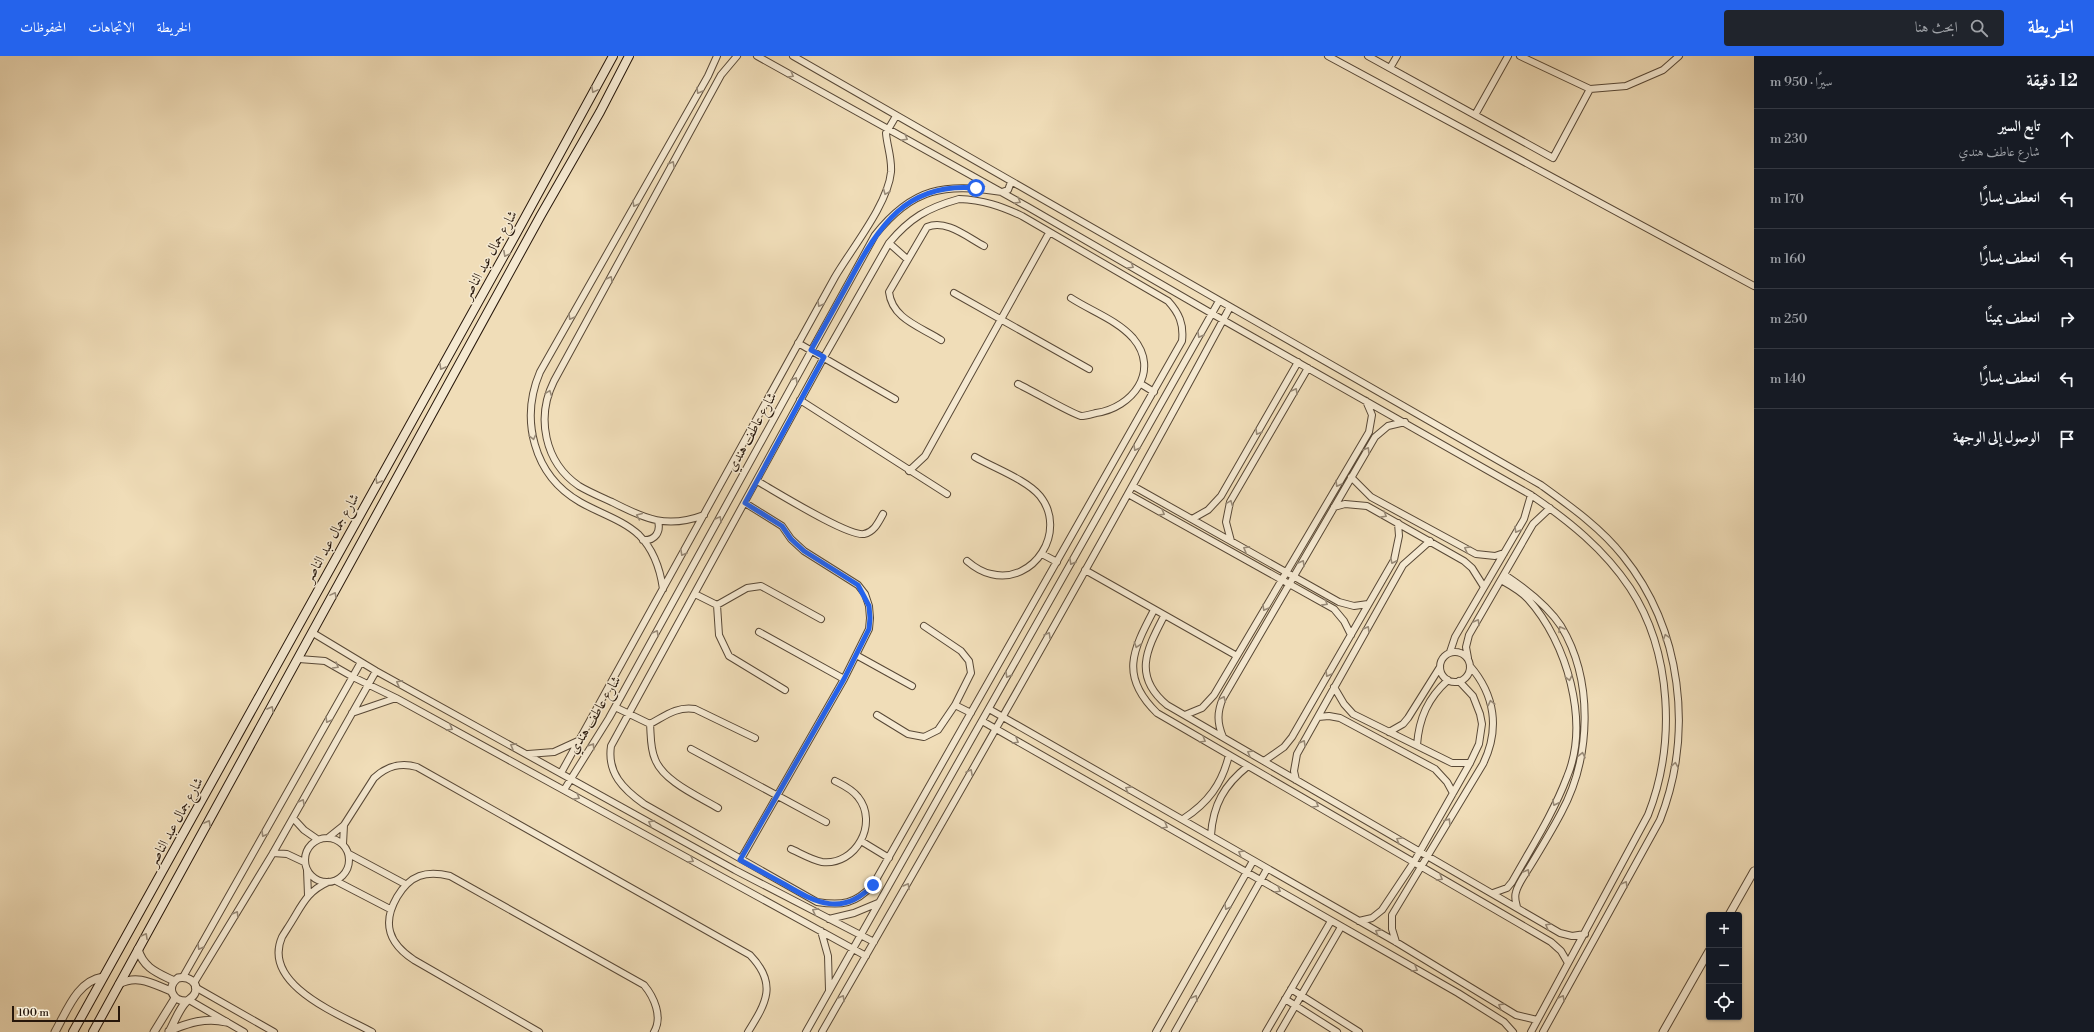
<!DOCTYPE html>
<html lang="ar">
<meta charset="utf-8">
<style>
:root{--surface:#171b24;--page:#20242c;--text:#f1f3f6;--muted:#9ea1a6;--line:#363941;--accent:#2563eb}
body{margin:0;font-family:"Libre Bodoni",Amiri,serif;background:var(--page);color:var(--text);direction:rtl}
.controls{position:absolute;right:12px;bottom:12px;display:grid;overflow:hidden;border-radius:4px;box-shadow:0 1px 3px #0004}
.controls button{width:36px;height:36px;display:grid;place-items:center;padding:0;border:0;border-bottom:1px solid var(--line);background:var(--surface);color:var(--text);font:20px sans-serif}
.scale{position:absolute;left:12px;bottom:10px;width:108px;box-sizing:border-box;padding-left:4px;border:2px solid #26160a;border-top:0;font-size:11px;line-height:14px;white-space:nowrap;color:#26160a;-webkit-text-stroke:3px #f5e9d1;paint-order:stroke}
.stop{position:absolute;width:12px;height:12px;margin:-9px;border:3px solid #2563eb;border-radius:50%;background:#fff}
.stop.end{background:#2563eb;border-color:#fff;box-shadow:0 1px 4px #0008}
.list{margin:0;padding:0;list-style:none}
h2{display:flex;justify-content:space-between;align-items:center;height:52px;margin:0;padding:0 16px;font-size:17px}
h2 small{font-size:13px;font-weight:400;color:var(--muted)}
.list li{display:grid;grid-template-columns:26px 1fr auto;gap:12px;align-items:center;box-sizing:border-box;height:60px;padding:0 16px;border-top:1px solid var(--line)}
.list b{display:block;font-size:15px;white-space:nowrap}
.list p{margin:0;font-size:13px;white-space:nowrap;color:var(--muted)}
.list em{font-size:13px;font-style:normal;color:var(--muted)}
.icon{flex:none;width:22px;height:22px;fill:none;stroke:currentColor;stroke-width:2;stroke-linecap:round;stroke-linejoin:round}
.map{position:relative;flex:none;width:1754px;height:976px;overflow:hidden;direction:ltr}
header{display:flex;align-items:center;gap:24px;box-sizing:border-box;height:56px;padding:0 20px;background:var(--accent);color:#fff}
header strong{font-size:19px}
nav{display:flex;gap:22px;margin-inline-start:auto;font-size:14px}
.search{width:280px;height:36px;background:var(--page);display:flex;align-items:center;gap:10px;box-sizing:border-box;padding:0 14px;border-radius:4px;color:var(--muted);font-size:15px}
main{display:flex}
aside{flex:1;background:var(--surface)}
.map>svg:first-child{display:block}
</style>
<header>
<strong>الخريطة</strong>
<div class="search"><svg class="icon" aria-label="search" viewBox="0 0 24 24"><circle cx="10" cy="10" r="6"/><path d="M15 15l6 6"/></svg>ابحث هنا</div>
<nav><a>الخريطة</a><a>الاتجاهات</a><a>المحفوظات</a></nav>
</header>
<main>
<aside>
<h2>12 دقيقة<small>سيرًا · 950 m</small></h2>
<ul class="list">
<li><svg class="icon" aria-label="ahead" viewBox="0 0 24 24"><path d="M12 20V5M6 11l6-6 6 6"/></svg><div><b>تابع السير</b><p>شارع عاطف هندي</p></div><em>230 m</em></li>
<li><svg class="icon" aria-label="left" viewBox="0 0 24 24"><path d="M17 20v-9H6M10 6l-5 5 5 5"/></svg><div><b>انعطف يسارًا</b></div><em>170 m</em></li>
<li><svg class="icon" aria-label="left" viewBox="0 0 24 24"><path d="M17 20v-9H6M10 6l-5 5 5 5"/></svg><div><b>انعطف يسارًا</b></div><em>160 m</em></li>
<li><svg class="icon" aria-label="right" viewBox="0 0 24 24"><path d="M7 20v-9h11M14 6l5 5-5 5"/></svg><div><b>انعطف يمينًا</b></div><em>250 m</em></li>
<li><svg class="icon" aria-label="left" viewBox="0 0 24 24"><path d="M17 20v-9H6M10 6l-5 5 5 5"/></svg><div><b>انعطف يسارًا</b></div><em>140 m</em></li>
<li><svg class="icon" aria-label="arrive" viewBox="0 0 24 24"><path d="M6 21V4h12l-3 4 3 4H6"/></svg><div><b>الوصول إلى الوجهة</b></div></li>
</ul>
</aside>
<div class="map">
<svg width="1754" height="976" viewBox="0 0 1754 976">
<rect width="100%" height="100%" fill="#f0ddb8"/>
<filter id="stains"><feTurbulence type="fractalNoise" baseFrequency=".005" numOctaves="4"/><feColorMatrix values="0 0 0 0 .2 0 0 0 0 .09 0 0 0 0 .02 0 0 0 .5 -.17"/></filter>
<radialGradient id="worn" r=".72"><stop offset=".6" stop-color="#630" stop-opacity="0"/><stop offset="1" stop-color="#630" stop-opacity=".3"/></radialGradient>
<g fill="none" stroke-linecap="round" stroke-linejoin="round">
<defs>
<path id="minor" d="M757,0l271,151 195,113 308,175c38,26 73,54 99,93 42,64 46,156 18,227l-117,217
M793,0l748,429c29,21 60,43 82,71 59,73 71,177 37,264l-117,212
M1328,0l426,230
M1368,0l185,102 37,-69
M1520,0l70,33 36,-3 37,-16 16,-14
M1390,12l7,-12
M1475,59l33,-59
M959,143c24,1 42,7 63,17l146,85c11,12 16,23 14,40l-309,544c-18,19 -31,21 -56,17l-173,-98c-21,-15 -37,-31 -33,-58l213,-389 65,-114c21,-25 38,-35 70,-44z
M889,187l18,16
M954,237l135,76
M941,284c-20,-13 -49,-21 -52,-48l38,-65c19,-8 40,10 57,19
M798,287l97,56
M1018,328c11,5 54,30 63,32 4,0 11,-2 15,-3 36,-5 65,-42 37,-75 -16,-18 -42,-27 -62,-40
M1141,328l13,8
M800,344l147,94
M909,415l16,-15 124,-223
M1351,421l20,20 105,57 19,2 9,-3
M757,425c18,10 91,56 107,53 10,-2 14,-11 19,-20
M1133,430l206,116 15,4 14,-2
M1128,438l206,115 10,12 7,14
M1334,451l11,-3 22,2 97,55 8,7 12,19
M704,459c-37,14 -59,4 -92,-13 -11,-5 -23,-10 -33,-16 -35,-24 -43,-69 -25,-105l167,-306 16,-19
M1192,463l16,-9 13,-14 77,-134
M643,484c12,1 18,-8 15,-19
M1231,485l-5,-19 4,-20 78,-134
M1042,498l15,8
M967,505c7,6 14,11 24,13 43,11 77,-43 49,-78 -13,-16 -46,-28 -65,-39
M1085,514l152,86
M1505,519c21,14 42,30 56,51 33,55 30,132 0,187 -10,19 -21,37 -32,55 -5,8 -11,16 -13,24 -2,6 0,10 1,15
M663,533c-3,-21 -9,-39 -24,-54 -16,-15 -40,-22 -59,-33 -47,-27 -60,-83 -40,-130l168,-296 9,-20
M695,538l22,11
M1154,554c-21,40 -35,66 3,103l394,229 10,9 7,12
M1164,560c-17,33 -32,60 3,89l393,228 12,3 13,-2
M759,576l85,47
M313,577l63,38 359,199 139,72
M1440 611a15 15 0 1 1 30 0a15 15 0 1 1-30 0Z
M1450,596l5,-15 69,-118 7,-24
M856,599l56,31
M1468,602l-2,-11 3,-12 64,-111 17,-16
M299,603l26,2 28,16 43,21 470,258
M1334,631l10,17 9,10 99,49h18
M785,634l-56,-34 -10,-21 -2,-30 30,-17 14,-2 60,33
M955,649l16,8
M615,651l35,17
M989,653l407,233 120,73 21,5
M352,657l44,-15
M877,659l31,19 16,3 14,-7 17,-25 16,-32 -2,-12 -8,-10 -37,-25
M1185,659l17,-7 12,-13 155,-263 3,-17 -6,-14
M1318,661l11,-1 11,2 95,51 12,13 6,11
M982,665l476,272 46,29 9,10
M1389,676l14,-8 5,-6 32,-51
M1223,681c-6,-14 -6,-25 0,-39l152,-261 13,-11 17,-4
M1417,689c2,-27 11,-47 31,-65
M691,693l135,73
M528,698l26,-2 24,-11
M1264,705l20,-14 8,-10 102,-177 5,-24 -1,-13
M561,717l274,-496c17,-29 53,-73 56,-105 1,-14 -4,-26 -5,-39l10,-17
M1296,724l-2,-9 3,-17 106,-189 27,-24
M564,734l45,-72 266,-483c38,-48 70,-52 127,-43l6,-2 3,-8
M718,752c-20,-12 -55,-27 -63,-49 -5,-11 -4,-24 -5,-35 15,-8 27,-18 45,-15l60,29
M293,762l11,12 13,9
M1183,763c25,-16 39,-35 46,-64
M1211,779c2,-30 13,-50 37,-69
M329,781l15,-12 30,-47c13,-12 26,-16 43,-11l333,188c28,29 16,48 -2,77
M305 804a22 22 0 1 1 44 0a22 22 0 1 1-44 0Z
M861,785l28,17
M343,788l1,-19
M791,793c9,4 21,11 31,13 34,4 57,-39 36,-65 -6,-8 -15,-12 -23,-16
M273,797l14,1 17,8
M349,798l56,30
M741,803l103,-180 25,-50 1,-11 -1,-12 -4,-12 -7,-9 -54,-34 -13,-12 -9,-13 -37,-23
M307,814l1,25
M336,825l54,28
M328,826c-20,9 -25,21 -36,39 -3,5 -7,11 -10,16 -21,48 59,78 90,95
M1493,837l14,-5 5,-6c19,-34 41,-68 55,-105 23,-55 0,-135 -39,-178 -7,-8 -18,-14 -27,-19
M829,863l25,-6 24,-10
M1359,865l13,-3 10,-8 32,-48 56,-99 9,-19 3,-20 -2,-10 -7,-18 -14,-15
M821,875l7,25 1,34
M1396,886l-4,-13v-14l91,-151c17,-35 12,-69 -13,-98
M183,921l178,-315
M194,927l79,-130 103,-182
M195,931l79,45
M1291,933l68,43
M1285,943l52,33
M189,944l55,32
M539,976l-125,-72c-26,-17 -32,-37 -17,-63 13,-22 29,-27 53,-21l194,109c10,12 19,32 10,47
M806,976l413,-731
M822,976c138,-240 277,-481 408,-725
M1156,976l97,-171
M1175,976l92,-163
M1266,976l65,-111
M1280,976l61,-105"/>
<path id="tertiary" d="M1729,859l25,-44
M138,893c5,19 20,24 36,32
M119,928c19,-10 34,0 52,7
M169,975c19,-8 37,-14 57,-9
M55,976c12,-21 22,-51 48,-55
M154,976l21,-34
M169,976c5,-9 10,-23 17,-30 3,-3 7,-4 9,-9 4,-11 -7,-17 -17,-15 -12,9 -6,23 8,23
M1663,976l46,-81"/>
<path id="secondary" d="M73,976l443,-798 97,-178
M93,976l448,-817 59,-103 29,-56"/>
</defs>
<use href="#minor" stroke="#584836" stroke-width="8"/>
<use href="#tertiary" stroke="#584836" stroke-width="9"/>
<use href="#secondary" stroke="#26160a" stroke-width="10"/>
<use href="#minor" stroke="#f5e9d1" stroke-width="6"/>
<use href="#tertiary" stroke="#f5e9d1" stroke-width="7"/>
<use href="#secondary" stroke="#f5e9d1" stroke-width="8"/>
</g>
<defs><path id="oneway-chevron" d="M-2-3.5L2.5 0L-2 3.5" fill="none" stroke-width="1.6" stroke-linecap="round" stroke-linejoin="round"/></defs>
<g stroke="#988a77">
<use href="#oneway-chevron" transform="translate(791 19) rotate(29)"/>
<use href="#oneway-chevron" transform="translate(594 34) rotate(118)"/>
<use href="#oneway-chevron" transform="translate(699 35) rotate(120)"/>
<use href="#oneway-chevron" transform="translate(905 82) rotate(29)"/>
<use href="#oneway-chevron" transform="translate(672 108) rotate(-61)"/>
<use href="#oneway-chevron" transform="translate(886 136) rotate(112)"/>
<use href="#oneway-chevron" transform="translate(1018 145) rotate(29)"/>
<use href="#oneway-chevron" transform="translate(635 148) rotate(120)"/>
<use href="#oneway-chevron" transform="translate(506 198) rotate(119)"/>
<use href="#oneway-chevron" transform="translate(1131 210) rotate(30)"/>
<use href="#oneway-chevron" transform="translate(610 223) rotate(-61)"/>
<use href="#oneway-chevron" transform="translate(820 248) rotate(119)"/>
<use href="#oneway-chevron" transform="translate(571 261) rotate(120)"/>
<use href="#oneway-chevron" transform="translate(1200 279) rotate(119)"/>
<use href="#oneway-chevron" transform="translate(442 311) rotate(119)"/>
<use href="#oneway-chevron" transform="translate(795 324) rotate(-61)"/>
<use href="#oneway-chevron" transform="translate(1295 335) rotate(-60)"/>
<use href="#oneway-chevron" transform="translate(549 337) rotate(-70)"/>
<use href="#oneway-chevron" transform="translate(1258 376) rotate(120)"/>
<use href="#oneway-chevron" transform="translate(533 381) rotate(77)"/>
<use href="#oneway-chevron" transform="translate(1136 392) rotate(119)"/>
<use href="#oneway-chevron" transform="translate(1367 394) rotate(-59)"/>
<use href="#oneway-chevron" transform="translate(378 425) rotate(119)"/>
<use href="#oneway-chevron" transform="translate(1338 428) rotate(120)"/>
<use href="#oneway-chevron" transform="translate(1230 447) rotate(-69)"/>
<use href="#oneway-chevron" transform="translate(1162 457) rotate(29)"/>
<use href="#oneway-chevron" transform="translate(1384 459) rotate(29)"/>
<use href="#oneway-chevron" transform="translate(639 460) rotate(-157)"/>
<use href="#oneway-chevron" transform="translate(719 463) rotate(-61)"/>
<use href="#oneway-chevron" transform="translate(1517 474) rotate(120)"/>
<use href="#oneway-chevron" transform="translate(1246 493) rotate(-151)"/>
<use href="#oneway-chevron" transform="translate(1467 493) rotate(-152)"/>
<use href="#oneway-chevron" transform="translate(683 497) rotate(119)"/>
<use href="#oneway-chevron" transform="translate(1393 505) rotate(116)"/>
<use href="#oneway-chevron" transform="translate(1072 506) rotate(119)"/>
<use href="#oneway-chevron" transform="translate(1302 507) rotate(-60)"/>
<use href="#oneway-chevron" transform="translate(334 539) rotate(-62)"/>
<use href="#oneway-chevron" transform="translate(1325 547) rotate(29)"/>
<use href="#oneway-chevron" transform="translate(1265 552) rotate(120)"/>
<use href="#oneway-chevron" transform="translate(1477 566) rotate(-60)"/>
<use href="#oneway-chevron" transform="translate(1367 573) rotate(-61)"/>
<use href="#oneway-chevron" transform="translate(1561 573) rotate(-120)"/>
<use href="#oneway-chevron" transform="translate(656 577) rotate(-61)"/>
<use href="#oneway-chevron" transform="translate(1048 579) rotate(-60)"/>
<use href="#oneway-chevron" transform="translate(1666 581) rotate(-107)"/>
<use href="#oneway-chevron" transform="translate(1137 589) rotate(109)"/>
<use href="#oneway-chevron" transform="translate(336 610) rotate(31)"/>
<use href="#oneway-chevron" transform="translate(1328 618) rotate(120)"/>
<use href="#oneway-chevron" transform="translate(1008 619) rotate(120)"/>
<use href="#oneway-chevron" transform="translate(1569 622) rotate(78)"/>
<use href="#oneway-chevron" transform="translate(399 627) rotate(-152)"/>
<use href="#oneway-chevron" transform="translate(1223 643) rotate(-65)"/>
<use href="#oneway-chevron" transform="translate(1491 647) rotate(-104)"/>
<use href="#oneway-chevron" transform="translate(271 653) rotate(-61)"/>
<use href="#oneway-chevron" transform="translate(328 664) rotate(120)"/>
<use href="#oneway-chevron" transform="translate(450 672) rotate(29)"/>
<use href="#oneway-chevron" transform="translate(1203 684) rotate(31)"/>
<use href="#oneway-chevron" transform="translate(1016 685) rotate(30)"/>
<use href="#oneway-chevron" transform="translate(1303 687) rotate(-61)"/>
<use href="#oneway-chevron" transform="translate(513 690) rotate(-151)"/>
<use href="#oneway-chevron" transform="translate(592 690) rotate(-57)"/>
<use href="#oneway-chevron" transform="translate(1250 697) rotate(-150)"/>
<use href="#oneway-chevron" transform="translate(1582 699) rotate(-78)"/>
<use href="#oneway-chevron" transform="translate(1675 709) rotate(-81)"/>
<use href="#oneway-chevron" transform="translate(970 716) rotate(-62)"/>
<use href="#oneway-chevron" transform="translate(1128 733) rotate(-151)"/>
<use href="#oneway-chevron" transform="translate(577 741) rotate(29)"/>
<use href="#oneway-chevron" transform="translate(302 746) rotate(-61)"/>
<use href="#oneway-chevron" transform="translate(1555 747) rotate(116)"/>
<use href="#oneway-chevron" transform="translate(1316 749) rotate(30)"/>
<use href="#oneway-chevron" transform="translate(1448 765) rotate(-58)"/>
<use href="#oneway-chevron" transform="translate(208 767) rotate(-61)"/>
<use href="#oneway-chevron" transform="translate(651 767) rotate(-151)"/>
<use href="#oneway-chevron" transform="translate(1165 770) rotate(30)"/>
<use href="#oneway-chevron" transform="translate(264 778) rotate(120)"/>
<use href="#oneway-chevron" transform="translate(1399 784) rotate(-150)"/>
<use href="#oneway-chevron" transform="translate(1241 797) rotate(-149)"/>
<use href="#oneway-chevron" transform="translate(691 804) rotate(29)"/>
<use href="#oneway-chevron" transform="translate(1527 816) rotate(-60)"/>
<use href="#oneway-chevron" transform="translate(1440 822) rotate(30)"/>
<use href="#oneway-chevron" transform="translate(1625 828) rotate(-61)"/>
<use href="#oneway-chevron" transform="translate(907 830) rotate(-60)"/>
<use href="#oneway-chevron" transform="translate(1278 834) rotate(30)"/>
<use href="#oneway-chevron" transform="translate(1227 851) rotate(119)"/>
<use href="#oneway-chevron" transform="translate(815 855) rotate(-152)"/>
<use href="#oneway-chevron" transform="translate(236 858) rotate(-59)"/>
<use href="#oneway-chevron" transform="translate(1548 870) rotate(-150)"/>
<use href="#oneway-chevron" transform="translate(1378 876) rotate(-151)"/>
<use href="#oneway-chevron" transform="translate(145 880) rotate(-61)"/>
<use href="#oneway-chevron" transform="translate(200 891) rotate(120)"/>
<use href="#oneway-chevron" transform="translate(1415 913) rotate(30)"/>
<use href="#oneway-chevron" transform="translate(842 942) rotate(-60)"/>
<use href="#oneway-chevron" transform="translate(1195 942) rotate(-61)"/>
<use href="#oneway-chevron" transform="translate(1562 942) rotate(-61)"/>
<use href="#oneway-chevron" transform="translate(1501 950) rotate(-149)"/>
</g>
<g fill="none" stroke-linecap="round" stroke-linejoin="round">
<path stroke="#2563eb" stroke-width="5" d="M873,829c-30,32 -57,18 -89,-1 -15,-8 -29,-16 -44,-24l104,-181 25,-50 1,-11 -1,-12 -11,-21 -54,-34 -13,-12 -9,-13 -37,-23 79,-146 -13,-7c13,-23 26,-47 39,-70 29,-54 56,-98 126,-92"/>
</g>
<g text-anchor="middle" dominant-baseline="central" stroke-width="3" stroke-linejoin="round" paint-order="stroke">
<g font-size="14" fill="#26160a" stroke="#f5e9d1">
<text transform="translate(490 199) rotate(-61)">شارع جمال عبد الناصر</text>
<text transform="translate(752 376) rotate(-61)">شارع عاطف هندي</text>
<text transform="translate(332 482) rotate(-61)">شارع جمال عبد الناصر</text>
<text transform="translate(595 659) rotate(-59)">شارع عاطف هندي</text>
<text transform="translate(176 766) rotate(-61)">شارع جمال عبد الناصر</text>
</g>
</g>
<rect width="100%" height="100%" filter="url(#stains)"/>
<rect width="100%" height="100%" fill="url(#worn)"/>
</svg>
<div class="controls">
<button>+</button>
<button>−</button>
<button><svg class="icon" aria-label="locate" viewBox="0 0 24 24"><circle cx="12" cy="12" r="6"/><path d="M12 2v4M12 18v4M2 12h4M18 12h4"/></svg></button>
</div>
<div class="scale">100 m</div>
<div class="stop" style="left:976px;top:132px"></div>
<div class="stop end" style="left:873px;top:829px"></div>
</div>
</main>
